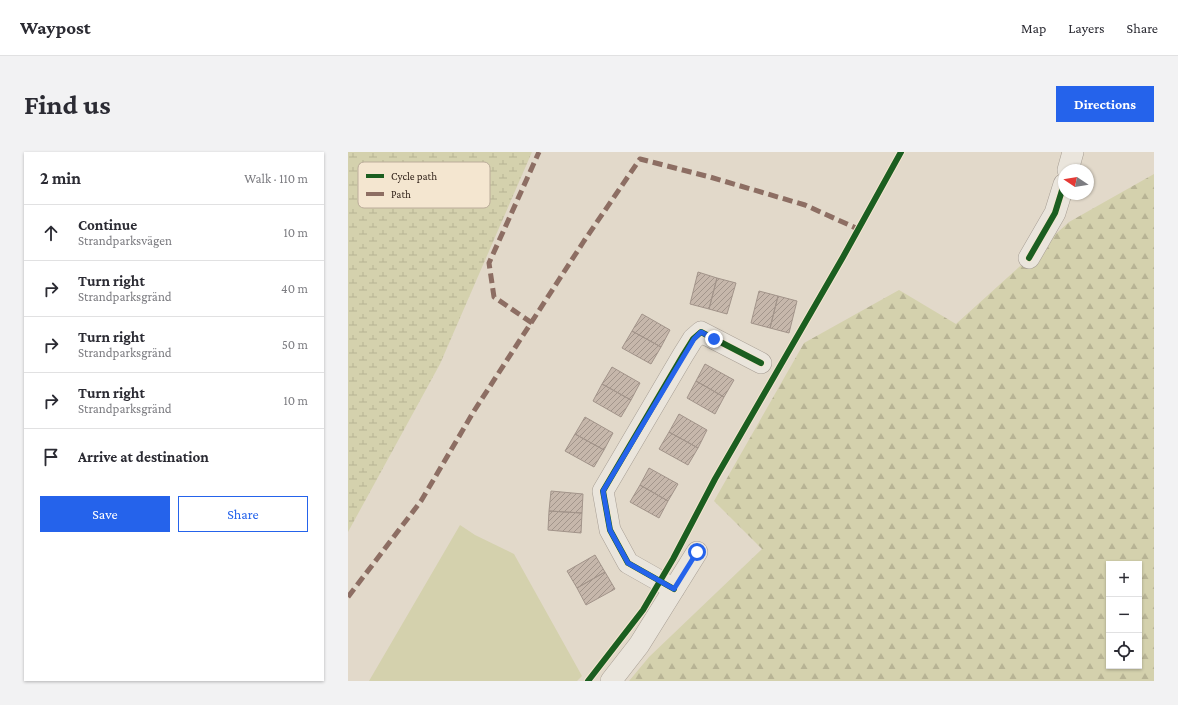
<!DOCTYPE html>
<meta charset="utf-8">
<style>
:root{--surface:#fff;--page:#f2f2f3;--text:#2b2b33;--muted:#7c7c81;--line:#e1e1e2;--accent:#2563eb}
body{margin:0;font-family:"Crimson Pro",serif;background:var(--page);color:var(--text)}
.controls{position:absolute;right:12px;bottom:12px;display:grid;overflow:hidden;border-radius:0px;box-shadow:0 1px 3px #0004}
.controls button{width:36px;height:36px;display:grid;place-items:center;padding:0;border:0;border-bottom:1px solid var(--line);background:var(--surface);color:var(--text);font:20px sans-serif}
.compass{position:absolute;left:710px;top:12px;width:36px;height:36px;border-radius:50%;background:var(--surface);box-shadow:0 1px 3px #0004;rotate:282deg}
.stop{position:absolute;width:12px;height:12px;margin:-9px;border:3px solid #2563eb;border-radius:50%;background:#fff}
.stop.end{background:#2563eb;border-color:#fff;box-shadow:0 1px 4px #0008}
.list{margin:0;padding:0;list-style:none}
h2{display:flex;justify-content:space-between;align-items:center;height:52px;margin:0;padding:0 16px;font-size:17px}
h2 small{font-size:13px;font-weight:400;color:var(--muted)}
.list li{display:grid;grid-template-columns:26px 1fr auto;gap:12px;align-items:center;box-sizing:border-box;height:56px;padding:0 16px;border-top:1px solid var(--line)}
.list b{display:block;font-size:15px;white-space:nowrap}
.list p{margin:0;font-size:13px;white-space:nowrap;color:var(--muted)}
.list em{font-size:13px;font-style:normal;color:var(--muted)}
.actions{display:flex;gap:8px;padding:12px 16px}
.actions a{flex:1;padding:9px 0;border:1px solid var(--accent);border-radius:0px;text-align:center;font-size:14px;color:var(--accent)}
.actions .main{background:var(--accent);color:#fff}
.icon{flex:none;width:22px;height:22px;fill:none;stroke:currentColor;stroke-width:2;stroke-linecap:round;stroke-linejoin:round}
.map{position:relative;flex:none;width:806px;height:529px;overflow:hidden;border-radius:0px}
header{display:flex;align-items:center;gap:24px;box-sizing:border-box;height:56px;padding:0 20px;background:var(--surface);border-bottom:1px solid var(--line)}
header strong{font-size:19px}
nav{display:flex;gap:22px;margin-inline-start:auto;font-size:14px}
.intro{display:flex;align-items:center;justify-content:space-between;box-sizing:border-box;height:96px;padding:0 24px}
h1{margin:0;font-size:28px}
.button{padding:10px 18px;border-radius:0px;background:var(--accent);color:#fff;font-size:14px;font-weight:700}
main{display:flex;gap:24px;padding:0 24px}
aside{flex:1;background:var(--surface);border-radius:0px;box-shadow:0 1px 3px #0004}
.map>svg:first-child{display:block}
</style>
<header>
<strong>Waypost</strong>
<nav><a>Map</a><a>Layers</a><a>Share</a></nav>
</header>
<div class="intro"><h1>Find us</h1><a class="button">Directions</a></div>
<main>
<aside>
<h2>2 min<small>Walk · 110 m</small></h2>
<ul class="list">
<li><svg class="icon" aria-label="ahead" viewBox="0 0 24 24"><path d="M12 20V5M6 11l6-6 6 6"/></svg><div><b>Continue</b><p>Strandparksvägen</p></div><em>10 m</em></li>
<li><svg class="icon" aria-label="right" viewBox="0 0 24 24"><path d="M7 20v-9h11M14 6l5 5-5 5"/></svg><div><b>Turn right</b><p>Strandparksgränd</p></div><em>40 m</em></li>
<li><svg class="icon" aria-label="right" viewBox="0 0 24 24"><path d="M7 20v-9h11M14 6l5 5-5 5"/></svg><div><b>Turn right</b><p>Strandparksgränd</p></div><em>50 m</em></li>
<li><svg class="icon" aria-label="right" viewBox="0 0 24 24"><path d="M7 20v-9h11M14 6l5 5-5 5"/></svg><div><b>Turn right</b><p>Strandparksgränd</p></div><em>10 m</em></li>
<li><svg class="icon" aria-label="arrive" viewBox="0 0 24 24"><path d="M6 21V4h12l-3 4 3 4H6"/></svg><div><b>Arrive at destination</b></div></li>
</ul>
<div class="actions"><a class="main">Save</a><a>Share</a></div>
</aside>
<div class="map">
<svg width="806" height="529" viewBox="0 0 806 529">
<defs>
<pattern id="forest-firs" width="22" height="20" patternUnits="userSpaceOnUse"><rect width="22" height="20" fill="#d4d1ad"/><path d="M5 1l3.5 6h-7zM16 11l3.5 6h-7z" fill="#b7b394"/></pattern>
<pattern id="wetland-marsh" width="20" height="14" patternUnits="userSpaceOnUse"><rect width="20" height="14" fill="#d4d1ad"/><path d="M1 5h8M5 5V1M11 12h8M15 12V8" fill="none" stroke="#b7b394"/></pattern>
<pattern id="building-hatch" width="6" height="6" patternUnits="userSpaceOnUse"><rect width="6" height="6" fill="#c6b7ab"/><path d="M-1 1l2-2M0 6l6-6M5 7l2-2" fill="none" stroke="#a2958b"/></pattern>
</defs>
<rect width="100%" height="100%" fill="#e2d9ca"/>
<path fill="#d4d1ad" d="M112,373l15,10 39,19 68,122 -5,5h-208z"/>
<path fill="url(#forest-firs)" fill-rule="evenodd" d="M806,22v507h-525l20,-24 113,-108 -48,-48 90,-158 95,-53 57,34 113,-102zM761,412h30v102h-30z"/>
<path fill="url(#wetland-marsh)" d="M0,0h184l-92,212 -92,168z"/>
<path fill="url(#building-hatch)" stroke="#a2948a" d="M350,120l19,6 -8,31 -19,-5z
M369,126l19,5 -9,31 -18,-5z
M411,139l19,5 -8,32 -19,-5z
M430,144l19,5 -8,32 -19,-5z
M294,162l28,16 -9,17 -29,-16z
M284,179l29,16 -10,17 -29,-16z
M357,212l29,16 -10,17 -28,-16z
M264,215l28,16 -9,17 -29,-16z
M348,229l28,16 -9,17 -28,-16z
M254,232l29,16 -10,17 -28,-16z
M331,262l28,16 -9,18 -29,-16z
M237,265l28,16 -9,17 -29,-16z
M321,280l29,16 -10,17 -29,-16z
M227,282l29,16 -10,17 -29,-16z
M301,316l29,16 -10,17 -28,-16z
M292,333l28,16 -9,17 -29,-16z
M203,339l32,3 -1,19 -33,-2z
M201,359l33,2 -1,20 -33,-3z
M247,403l10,17 -28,16 -10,-17z
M257,420l10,17 -29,16 -9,-17z"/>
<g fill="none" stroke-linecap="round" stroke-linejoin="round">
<defs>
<path id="street" d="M720,18l5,-18
M681,106l26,-45 9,-29
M326,437l-46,-26 -18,-33 -7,-39 80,-136 10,-16 8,-7 60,31
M263,529l28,-36 58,-93"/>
</defs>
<use href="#street" stroke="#a79e94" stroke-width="22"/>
<use href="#street" stroke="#eae5dc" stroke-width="21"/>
<path stroke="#8d6e63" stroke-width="5" stroke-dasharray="10 5" stroke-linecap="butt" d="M184,171l-38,-26 -5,-34 50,-111
M0,445l73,-96 53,-90 110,-170 56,-82 70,18 95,28 53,24"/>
<defs>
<path id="cycleway" d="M681,106l26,-45 9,-29
M326,437l-46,-26 -18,-33 -7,-39 80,-136 10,-16 8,-7 60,31
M240,529l55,-71 30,-51 42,-80 128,-222 58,-105"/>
</defs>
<use href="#cycleway" stroke="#f4e6d0" stroke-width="8"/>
<use href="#cycleway" stroke="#1b5e20" stroke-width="6"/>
</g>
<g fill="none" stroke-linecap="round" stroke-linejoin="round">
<path stroke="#2563eb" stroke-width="5" d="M349,400l-23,37 -46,-26 -18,-33 -7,-39 91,-152 7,-7 13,7"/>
</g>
<rect x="10" y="10" width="132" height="46" rx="6" fill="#f4e6d0" stroke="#bbac9a" stroke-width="1"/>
<rect x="18" y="22" width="18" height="4" fill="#1b5e20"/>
<rect x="18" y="40" width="18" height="4" fill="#8d6e63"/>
<g font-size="11" fill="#35261d">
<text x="43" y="28">Cycle path</text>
<text x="43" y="46">Path</text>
</g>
</svg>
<div class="controls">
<button>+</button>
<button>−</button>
<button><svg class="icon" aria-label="locate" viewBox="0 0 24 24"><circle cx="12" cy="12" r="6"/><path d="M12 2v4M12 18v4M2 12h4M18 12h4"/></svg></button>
</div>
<svg class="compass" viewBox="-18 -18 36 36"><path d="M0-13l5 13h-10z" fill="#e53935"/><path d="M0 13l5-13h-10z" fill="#7c7c81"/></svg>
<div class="stop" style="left:349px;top:400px"></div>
<div class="stop end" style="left:366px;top:187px"></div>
</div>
</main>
